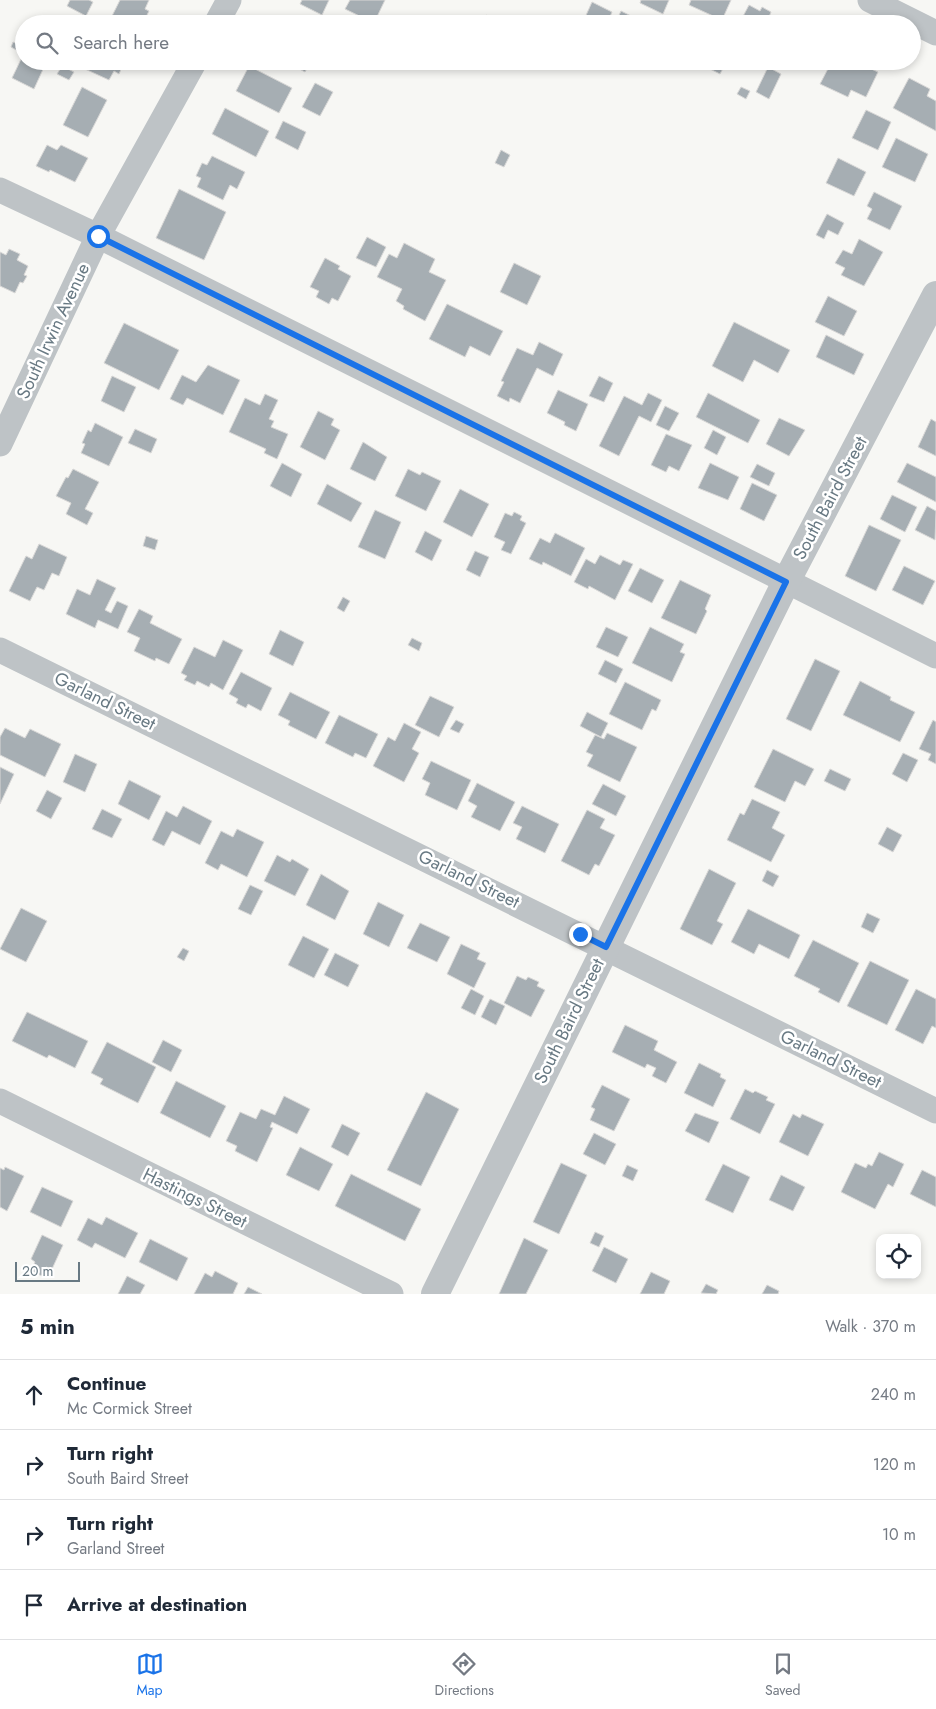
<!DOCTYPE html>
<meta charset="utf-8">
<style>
:root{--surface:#fff;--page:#f6f6f7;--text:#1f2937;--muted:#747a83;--line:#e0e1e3;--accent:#1a73e8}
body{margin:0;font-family:Jost,sans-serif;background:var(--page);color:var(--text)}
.controls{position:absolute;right:15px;bottom:15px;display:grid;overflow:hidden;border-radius:10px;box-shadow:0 2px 8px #0003}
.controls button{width:45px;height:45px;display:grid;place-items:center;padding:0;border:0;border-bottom:1px solid var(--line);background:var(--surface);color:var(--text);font:25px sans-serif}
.scale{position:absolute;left:15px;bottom:12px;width:65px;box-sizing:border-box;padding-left:5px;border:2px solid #687983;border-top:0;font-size:14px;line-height:18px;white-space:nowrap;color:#687983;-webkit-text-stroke:4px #fff;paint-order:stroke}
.stop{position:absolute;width:15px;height:15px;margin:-11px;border:4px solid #1a73e8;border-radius:50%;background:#fff}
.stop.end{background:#1a73e8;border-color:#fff;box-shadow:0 1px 5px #0008}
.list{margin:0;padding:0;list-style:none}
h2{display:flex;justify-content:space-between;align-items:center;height:65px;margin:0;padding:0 20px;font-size:21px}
h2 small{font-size:16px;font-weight:400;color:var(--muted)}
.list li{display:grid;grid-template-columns:32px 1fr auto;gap:15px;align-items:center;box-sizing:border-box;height:70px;padding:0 20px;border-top:1px solid var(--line)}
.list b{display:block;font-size:19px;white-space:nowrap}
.list p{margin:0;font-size:16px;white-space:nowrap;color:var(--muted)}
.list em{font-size:16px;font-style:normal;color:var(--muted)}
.icon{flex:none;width:28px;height:28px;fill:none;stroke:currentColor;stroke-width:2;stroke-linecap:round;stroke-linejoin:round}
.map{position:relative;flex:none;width:936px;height:1294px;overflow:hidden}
.search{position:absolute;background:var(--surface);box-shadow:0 2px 8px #0003;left:15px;right:15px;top:15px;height:55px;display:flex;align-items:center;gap:12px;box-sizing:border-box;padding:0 18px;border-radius:28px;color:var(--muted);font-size:19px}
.sheet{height:345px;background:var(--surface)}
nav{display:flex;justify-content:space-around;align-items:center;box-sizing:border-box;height:70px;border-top:1px solid var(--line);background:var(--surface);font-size:14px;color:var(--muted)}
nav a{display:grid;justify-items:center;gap:2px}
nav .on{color:var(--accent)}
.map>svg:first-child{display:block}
</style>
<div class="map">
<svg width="936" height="1294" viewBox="0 0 936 1294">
<rect width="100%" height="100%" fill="#f7f7f4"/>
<path fill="#a6aeb3" stroke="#d9d8d7" d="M70,0h19l4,2 -7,14 -19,-10z
M120,0h29l-4,9 4,2 -4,8 -5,-2 -3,7h-10l-15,-8z
M302,0h27l-7,15 -22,-11z
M350,0h35l-11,23 -29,-14z
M641,0h28l-6,14 -23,-11z
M691,0h40l-9,20 -33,-15z
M592,2l20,10 -5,12 -24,-2z
M749,5l11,6 2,-4 9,5 -2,5 10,5 -1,2h-39z
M621,11l20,10 -1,3h-25z
M486,15l8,5 -2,4h-11z
M13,42l10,4 -3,6 -9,-5z
M23,55l1,6h13l8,4 -11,24 -22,-11z
M89,61h29l-1,3 5,3 -3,7 -5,-3 -5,9 -24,-11z
M285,61h26l-6,11z
M711,61h16l-7,13 -12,-6z
M844,61h23l4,2 -2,5 9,4 -12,25 -15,-7 -3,7 -28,-13 11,-21 10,5z
M62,66l12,6 -5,8 -12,-6z
M249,66l43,22 -13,25 -43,-22z
M768,67l13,7 -12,25 -13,-7z
M909,78l21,11 -3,7 9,5v30l-43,-23z
M315,83l18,9 -13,24 -18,-9z
M82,87l25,13 -19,37 -25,-12z
M741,87l9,4 -4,8 -9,-5z
M225,108l44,23 -13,26 -44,-23z
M866,110l25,12 -13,28 -26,-12z
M283,121l23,11 -8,18 -23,-12z
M896,138l32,16 -13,28 -33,-15z
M47,145l10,5 4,-5 27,13 -13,24 -25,-12 -1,2 -13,-6z
M501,150l9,5 -6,12 -9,-4z
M212,156l33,16 -8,17 -7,-4 -7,15 -26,-13 4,-9 -5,-2 6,-13 5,2z
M838,158l28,14 -12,24 -28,-13z
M179,189l47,23 -22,48 -48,-22z
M874,192l28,14 -12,24 -23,-11 5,-10 -5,-3z
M827,214l17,9 -6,12 -10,-5 -4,9 -8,-4z
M367,237l19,10 -10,20 -20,-9z
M859,239l24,13 -19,34 -23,-11 4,-7 -10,-5 8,-13 9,4z
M404,243l31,16 -6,13 17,8 -21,41 -22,-12 1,-3 -8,-5 6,-12 -25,-12 12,-23 8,4z
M9,249l11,5 -3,6 11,6 -4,9 3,1 -4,7 -3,-1 -5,11 -15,-7v-34l6,3z
M325,258l15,8 -2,3 13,7 -13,25 -6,-3 -3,6 -13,-7 3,-6 -9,-4z
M514,263l27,13 -14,29 -27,-13z
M828,296l29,15 -13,25 -29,-14z
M447,304l56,27 -13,25 -20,-10 -5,11 -36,-18z
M734,322l56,28 -12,23 -24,-13 -11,22 -31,-16z
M124,323l55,27 -20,40 -55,-27z
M826,335l38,19 -10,21 -38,-18z
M539,342l24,12 -10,22 -16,-8 -17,35 -10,-5 -1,4 -12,-6 7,-14 -3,-1 16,-33 16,7z
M208,365l32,15 -17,35 -36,-17 -4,7 -13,-6 12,-24 14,7z
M112,376l24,11 -12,25 -23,-11z
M599,376l14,7 -9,19 -15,-6z
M558,390l30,14 -12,27 -12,-6 1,-3 -18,-9z
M648,393l14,7 -11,22 -12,-6 -20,40 -20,-10 25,-50 18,9z
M708,393l52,27 -12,23 -52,-26z
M265,394l13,6 -9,19 5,2 -3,6 17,7 -11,25 -13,-6 2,-4 -37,-17 16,-34 15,7z
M665,406l14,7 -10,18 -13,-6z
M318,411l16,8 -3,6 9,5 -15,30 -25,-13z
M779,418l26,12 -16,26 -23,-12z
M931,419l5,3v34l-18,-9z
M95,423l28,14 -14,29 -28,-13 4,-9 -3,-1 6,-13 3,2z
M135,429l22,10 -6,14 -23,-10z
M713,430l13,7 -9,18 -13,-7z
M666,434l26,11 -13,26 -10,-5 -3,6 -15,-7z
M363,442l24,15 -12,24 -25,-12z
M282,463l20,11 -11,23 -21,-11z
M710,463l29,14 -11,23 -30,-12z
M907,463l29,14v25l-39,-20z
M757,464l18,9 -6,13 -19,-9z
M73,469l26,13 -14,27 8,4 -6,12 -21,-11 5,-11 -15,-7 10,-19 2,1z
M408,469l12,6 2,-3 19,9 -15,30 -31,-15z
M752,483l25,12 -13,26 -24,-12z
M327,484l35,19 -11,19 -34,-18z
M460,489l29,15 -17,33 -29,-15z
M892,495l25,12 -12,25 -25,-13z
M927,506l9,5 -1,29 -20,-10z
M375,510l26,12 -16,37 -27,-12z
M514,512l8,4 -2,4 6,3 -15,31 -10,-4 4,-8 -11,-5 11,-24 7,3z
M869,525l32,15 -25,51 -31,-15z
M425,531l17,9 -10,21 -17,-9z
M555,533l30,15 -14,28 -28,-14 -1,3 -13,-6 11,-21 10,5z
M146,536l12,4 -3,10 -12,-4z
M39,544l28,13 -8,19 -7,-3 -8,17 -7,-3 -7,14 -21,-10 17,-35 6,3z
M475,551l14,6 -9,20 -14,-7z
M600,555l20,10 3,-5 10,4 -18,36 -26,-14 -1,3 -14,-7 12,-23 9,5z
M904,566l31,15 -12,24 -31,-15z
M640,568l24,12 -12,23 -24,-12z
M97,579l19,9 -11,22 6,3 6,-12 11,5 -10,23 -20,-9 -3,8 -29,-14 11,-25 13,6z
M680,580l31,15 -6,14 2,2 -11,23 -35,-16z
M343,597l7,4 -6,11 -7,-4z
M139,609l14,7 -3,7 32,16 -13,25 -13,-6 -1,3 -21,-10 6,-13 -13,-6z
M606,627l22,10 -10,20 -22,-10z
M650,627l34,17 -4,8 5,2 -13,28 -40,-19z
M280,630l24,12 -11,24 -24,-12z
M412,638l10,5 -3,8 -11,-6z
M223,640l20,10 -20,40 -12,-7 -2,4 -12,-6 -2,4 -11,-5 3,-4 -6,-3 13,-26 21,10z
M815,659l25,12 -29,60 -25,-12z
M605,660l18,9 -7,14 -18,-9z
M241,672l31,16 -11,23 -13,-7 -2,4 -10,-5 2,-4 -9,-5z
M860,681l31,16 -1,3 25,12 -15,30 -57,-27z
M625,682l36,18 -5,11 -4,-2 -10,21 -33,-16z
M290,692l40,20 -14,27 -28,-14 2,-4 -12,-6z
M430,696l24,11 -15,30 -24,-12z
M587,712l21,11 -7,14 -21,-11z
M339,715l39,19 -12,24 -11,-5 -2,4 -28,-14z
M456,720l8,4 -5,9 -9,-4z
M933,720l3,2v42l-8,-4 3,-6 -12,-5z
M404,723l17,9 -9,17 7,4 -15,29 -31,-16 15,-29 7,4z
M5,728l20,10 5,-9 31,15 -16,33 -45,-22v-18z
M607,733l30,14 -17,35 -33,-16 6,-11 -7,-3 9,-17 9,4z
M773,749l41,20 -9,17 -10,-5 -10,21 -31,-15z
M903,753l15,7 -11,22 -15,-8z
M75,754l22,10 -12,28 -22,-10z
M431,761l40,19 -14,30 -32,-15 5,-12 -8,-4z
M0,767l14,7 -14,30z
M830,769l21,10 -6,12 -21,-10z
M129,780l32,16 -12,24 -31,-16z
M477,783l38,19 -15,29 -29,-14 6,-11 -9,-5z
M603,784l23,12 -10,20 -24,-12z
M47,790l15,8 -11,21 -15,-8z
M752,799l28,13 -8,16 13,7 -14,27 -44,-22 13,-27 4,2z
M183,806l29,15 -12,24 -28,-14 -8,15 -12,-6 14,-29 11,6z
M522,806l37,18 -14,29 -29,-14 6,-12 -9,-4z
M102,809l20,10 -10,19 -20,-9z
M587,810l18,9 -5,9 15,7 -16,31 -4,-2 -6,11 -28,-14z
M887,827l15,8 -9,17 -15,-8z
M237,829l27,13 -17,35 -26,-13 -3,6 -13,-7 16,-32 12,6z
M277,855l13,7 2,-3 17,10 -14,27 -31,-15z
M709,869l27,14 -19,38 6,3 -11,21 -32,-16z
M767,870l12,6 -6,11 -11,-6z
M321,874l28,17 -14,29 -29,-15z
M250,885l13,6 -12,24 -13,-6z
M378,902l26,13 -15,32 -26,-13z
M21,908l26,13 -21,41 -26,-13z
M748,909l52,26 -11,24 -30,-15 -5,10 -23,-12z
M867,913l13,6 -7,14 -12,-6z
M420,923l30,14 -13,25 -30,-14z
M303,936l26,13 -15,29 -26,-13z
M813,940l46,23 -20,40 -21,-11 2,-3 -26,-13z
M461,944l19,9 -3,6 9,4 -12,25 -27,-14z
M183,948l6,3 -5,10 -7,-4z
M335,953l24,12 -11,22 -24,-12z
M870,961l39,19 -22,45 -40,-19z
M517,976l9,4 2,-3 11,5 -2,4 8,4 -14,27 -27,-14z
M471,989l13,7 -9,19 -14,-7z
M916,989l20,10v29l-4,-2 -9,18 -28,-14z
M490,999l15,7 -9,19 -15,-8z
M27,1012l61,29 -13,27 -26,-13 -2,3 -35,-17z
M625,1025l33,16 -4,9 23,12 -11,21 -14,-7 4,-8 -9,-4 -2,4 -33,-16z
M163,1040l19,10 -11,22 -19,-10z
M107,1042l49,25 -18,36 -38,-19 3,-5 -12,-6z
M699,1063l22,11 -1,3 6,3 -13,27 -29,-14z
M176,1081l50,25 -16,32 -50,-25z
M602,1085l28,14 -16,32 -24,-11 5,-11 -4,-2z
M745,1089l8,4 2,-2 13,6 -2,3 9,4 -15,30 -30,-15z
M426,1092l33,17 -38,77 -34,-16z
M284,1096l26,13 -13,25 -25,-12 -2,5 3,1 -16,34 -22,-11 2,-5 -11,-5 14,-29 16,7 5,-10 14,6z
M695,1113l24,9 -10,21 -24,-12z
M793,1114l7,4 2,-4 22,10 -16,32 -29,-14z
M342,1124l18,9 -12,23 -17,-9z
M594,1133l22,11 -11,21 -22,-11z
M300,1147l33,17 -14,27 -33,-16z
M879,1152l25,12 -11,23 -5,-3 -13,25 -34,-17 14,-29 11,5 2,-4 4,2z
M561,1163l26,12 -28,59 -26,-12z
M723,1164l27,13 -17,36 -28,-13z
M627,1165l11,5 -5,11 -11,-5z
M5,1167l19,9 -17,35 -7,-4v-39l4,2z
M922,1170l14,7v30l-26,-13z
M351,1174l70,35 -16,32 -70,-35z
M781,1175l24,12 -12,24 -24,-11z
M42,1187l31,14 -12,26 -31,-15z
M106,1217l32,16 -13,25 -30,-15 -3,5 -15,-8 11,-22 14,7z
M595,1232l9,4 -5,11 -9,-4z
M42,1235l21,10 -11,24 -6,-2 -4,9 -11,-5 4,-9 -4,-3z
M524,1238l24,12 -22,44h-27z
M150,1239l38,19 -11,23 -38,-19z
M604,1247l24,12 -12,24 -24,-12z
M215,1271l23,12 -5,11h-39l11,-21 7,4z
M651,1272l19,9 -6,13h-24z
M127,1276l18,9 -5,9h-22z
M706,1284l12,6 -2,4 -15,-1z
M767,1285l12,6 -1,3h-16z
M248,1287l14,7h-18z"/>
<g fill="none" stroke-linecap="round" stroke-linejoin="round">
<path stroke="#bec3c6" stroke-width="25" d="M870,0l66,33
M216,24l13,-24
M0,190l98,46 838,420
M0,444l98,-208 97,-175
M0,650l936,461
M0,1101l391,193"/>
<path stroke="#bec3c6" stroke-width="28" d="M435,1294l351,-712 150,-287"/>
</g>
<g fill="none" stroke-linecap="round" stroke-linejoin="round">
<path stroke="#1a73e8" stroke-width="6" d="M98,236l688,346 -180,365 -26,-13"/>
</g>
<g text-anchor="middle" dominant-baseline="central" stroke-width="5" stroke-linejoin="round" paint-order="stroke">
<g font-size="18" fill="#687983" stroke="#fff">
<text transform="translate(53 331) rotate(-65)">South Irwin Avenue</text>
<text transform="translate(830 498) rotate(-62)">South Baird Street</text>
<text transform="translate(105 701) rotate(26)">Garland Street</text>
<text transform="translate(469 879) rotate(26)">Garland Street</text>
<text transform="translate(569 1021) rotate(-64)">South Baird Street</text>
<text transform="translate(831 1059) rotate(26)">Garland Street</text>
<text transform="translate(195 1198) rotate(26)">Hastings Street</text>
</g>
</g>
</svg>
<div class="controls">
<button><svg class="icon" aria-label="locate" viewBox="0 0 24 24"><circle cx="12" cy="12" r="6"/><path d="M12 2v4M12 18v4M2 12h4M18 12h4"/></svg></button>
</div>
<div class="scale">20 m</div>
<div class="stop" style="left:98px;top:236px"></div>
<div class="stop end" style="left:580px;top:934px"></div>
<div class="search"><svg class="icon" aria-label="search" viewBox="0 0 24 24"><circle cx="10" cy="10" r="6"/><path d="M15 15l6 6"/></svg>Search here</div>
</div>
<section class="sheet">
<h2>5 min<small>Walk · 370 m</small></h2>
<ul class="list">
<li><svg class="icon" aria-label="ahead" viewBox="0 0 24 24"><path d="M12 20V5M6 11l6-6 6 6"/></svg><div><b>Continue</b><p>Mc Cormick Street</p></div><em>240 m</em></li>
<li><svg class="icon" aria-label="right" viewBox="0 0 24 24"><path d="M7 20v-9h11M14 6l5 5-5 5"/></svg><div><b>Turn right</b><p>South Baird Street</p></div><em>120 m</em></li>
<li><svg class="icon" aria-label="right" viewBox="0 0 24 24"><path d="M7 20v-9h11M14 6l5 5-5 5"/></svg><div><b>Turn right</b><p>Garland Street</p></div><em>10 m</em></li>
<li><svg class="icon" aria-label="arrive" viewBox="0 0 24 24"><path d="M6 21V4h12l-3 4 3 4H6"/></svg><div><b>Arrive at destination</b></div></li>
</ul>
</section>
<nav>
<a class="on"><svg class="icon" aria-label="map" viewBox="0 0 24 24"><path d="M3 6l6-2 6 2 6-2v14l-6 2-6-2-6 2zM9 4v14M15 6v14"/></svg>Map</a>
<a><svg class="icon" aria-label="directions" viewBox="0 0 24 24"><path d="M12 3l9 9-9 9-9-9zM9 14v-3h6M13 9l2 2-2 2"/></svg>Directions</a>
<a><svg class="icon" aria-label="saved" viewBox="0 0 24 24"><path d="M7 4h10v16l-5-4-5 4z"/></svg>Saved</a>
</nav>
